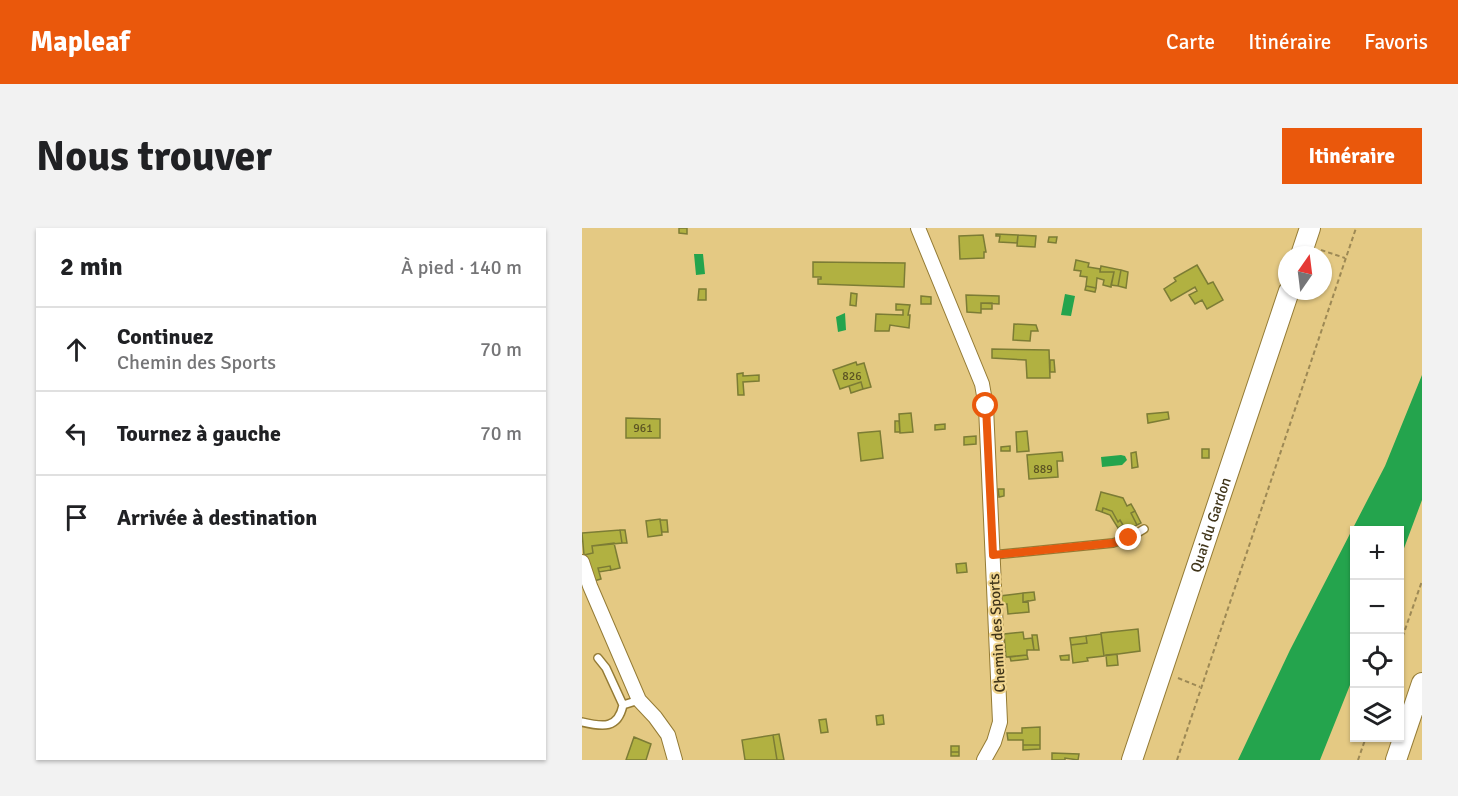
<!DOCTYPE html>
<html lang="fr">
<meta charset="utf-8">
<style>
:root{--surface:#fff;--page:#f2f2f2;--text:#202124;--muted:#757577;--line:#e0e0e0;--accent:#ea580c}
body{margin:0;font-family:Signika,sans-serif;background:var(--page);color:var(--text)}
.controls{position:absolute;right:18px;bottom:18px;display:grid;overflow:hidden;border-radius:0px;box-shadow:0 2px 4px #0004}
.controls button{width:54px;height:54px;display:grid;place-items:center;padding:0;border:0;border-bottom:2px solid var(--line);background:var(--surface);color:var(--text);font:30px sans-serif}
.compass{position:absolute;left:696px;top:18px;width:54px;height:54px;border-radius:50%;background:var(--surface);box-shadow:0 2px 4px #0004;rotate:14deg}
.stop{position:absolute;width:18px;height:18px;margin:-14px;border:4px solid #ea580c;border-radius:50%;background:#fff}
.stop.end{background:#ea580c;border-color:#fff;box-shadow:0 2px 6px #0008}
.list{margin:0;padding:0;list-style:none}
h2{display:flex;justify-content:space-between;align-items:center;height:78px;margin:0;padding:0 24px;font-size:26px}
h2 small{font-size:20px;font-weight:400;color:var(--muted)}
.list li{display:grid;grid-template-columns:39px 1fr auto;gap:18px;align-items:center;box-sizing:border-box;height:84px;padding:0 24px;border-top:2px solid var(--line)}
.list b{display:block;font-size:22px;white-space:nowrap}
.list p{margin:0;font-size:20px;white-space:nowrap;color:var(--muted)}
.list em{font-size:20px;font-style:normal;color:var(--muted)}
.icon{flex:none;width:33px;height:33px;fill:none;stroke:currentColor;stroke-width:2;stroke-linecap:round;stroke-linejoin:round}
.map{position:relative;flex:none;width:840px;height:532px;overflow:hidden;border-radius:0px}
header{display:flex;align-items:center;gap:36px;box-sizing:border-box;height:84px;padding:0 30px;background:var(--accent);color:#fff}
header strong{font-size:28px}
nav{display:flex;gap:33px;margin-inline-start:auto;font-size:21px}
.intro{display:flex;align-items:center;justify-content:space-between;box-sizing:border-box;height:144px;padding:0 36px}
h1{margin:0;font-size:42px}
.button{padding:15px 27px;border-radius:0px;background:var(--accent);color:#fff;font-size:21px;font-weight:700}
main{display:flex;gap:36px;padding:0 36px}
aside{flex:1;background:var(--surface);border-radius:0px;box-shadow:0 2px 4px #0004}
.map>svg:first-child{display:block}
</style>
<header>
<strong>Mapleaf</strong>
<nav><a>Carte</a><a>Itinéraire</a><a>Favoris</a></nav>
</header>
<div class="intro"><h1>Nous trouver</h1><a class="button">Itinéraire</a></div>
<main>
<aside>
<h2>2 min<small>À pied · 140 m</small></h2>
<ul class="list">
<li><svg class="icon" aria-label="ahead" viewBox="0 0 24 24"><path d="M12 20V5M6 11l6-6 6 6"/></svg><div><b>Continuez</b><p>Chemin des Sports</p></div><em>70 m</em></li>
<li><svg class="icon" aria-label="left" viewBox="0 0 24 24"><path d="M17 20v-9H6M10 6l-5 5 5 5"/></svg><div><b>Tournez à gauche</b></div><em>70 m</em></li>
<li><svg class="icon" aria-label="arrive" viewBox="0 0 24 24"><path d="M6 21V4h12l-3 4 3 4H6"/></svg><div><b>Arrivée à destination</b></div></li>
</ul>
</aside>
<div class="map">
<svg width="840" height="532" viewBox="0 0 840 532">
<rect width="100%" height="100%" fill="#e4c983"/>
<path fill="#24a44d" d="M112,26h9l2,20 -9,1z
M483,66l10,2 -4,20 -10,-1z
M263,85l1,17 -8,2 -2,-15z
M840,147v125l-22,59v-29h-46v145l-34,85h-82l52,-110 95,-184z
M539,227l4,1 2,4 -5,5 -20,2 -1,-10z"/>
<path fill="#b1b141" stroke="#7c7c35" stroke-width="1.5" d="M97,0h8v6l-8,-1z
M414,6l22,1 -1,8 -18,-1 1,-6h-4z
M401,7l3,17h-2v6l-24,1 -1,-23z
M436,7l18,1 -1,11 -18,-1z
M467,9h8l-1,6 -8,-1z
M494,32l13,3 -1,4 12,2v3h14l-3,15 -8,-2 1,-5 -7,-2 -1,10 -10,-2 1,-9 -7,-1 1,-5 -7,-1z
M231,34l92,1 -1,24 -86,-3v-5h3v-2h-8z
M615,37l11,19 5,-2 10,18 -16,9 -5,-9 -7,4 -6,-9 8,-4 -2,-4 -24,14 -7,-12 12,-8 -2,-3z
M519,38l20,4 -3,16 -7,-1 3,-13h-14z
M539,42l7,2 -2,16 -8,-2z
M504,58l10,2 -1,4 -10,-2z
M117,61h7v11h-8z
M269,65l6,1 -1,12 -6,-1z
M384,67l33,1v8l-18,-1v10l-14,-1z
M339,68l10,1v7h-10z
M399,75h11v6h-11z
M314,76l14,1 -2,10h2l-1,13 -19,-3 -1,6h-14l1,-17 27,1v-5h-7z
M432,96l22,1 2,6h-7l-1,10 -17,-1z
M410,121l57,1 1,28h-23l-1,-18 -34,-2z
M468,132h4l1,12h-5z
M274,134l1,3 7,-2 7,24 -8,2 -2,-7 -21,7 -7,-19z
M161,145v3l16,-1v6l-16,1 1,13h-6l-1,-21z
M279,154l2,7 -12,4 -2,-7z
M586,184l1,7 -21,4 -1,-9z
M329,185l2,19 -13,1 -1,-19z
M44,190l34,1v19h-34z
M313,193h4l1,11h-5z
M363,196v5l-10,1v-5z
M298,203l3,27 -22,3 -3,-28z
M445,203l2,20 -12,1 -1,-20z
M394,208v8l-12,1v-8z
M428,218v5h-9v-4z
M620,221h7v9h-7z
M480,224l1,9h-6l1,16 -29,2 -2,-24z
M554,224l2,15 -6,1 -1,-15z
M416,261h6v7l-5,1z
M519,264l22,6 4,8 4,-2 4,7 -4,2 6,12 -17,9 -2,-6 5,-3 -3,-5 -2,2 -6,-11 -9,-3 -1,4 -6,-2z
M521,280l9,3 6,11 2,-2 3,5 -5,3 -8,-13 -8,-3z
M553,283l6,12 -4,2 -6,-12z
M78,291l2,16 -14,2 -2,-16z
M78,292h7l1,12h-6z
M38,302h5l2,13h-5z
M38,302l2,13 -30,3 1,7 -9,2 -2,-22z
M32,315l6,25 -9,2 -1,-4 -12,2 3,11 -7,2 -10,-26 9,-2 -1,-7z
M384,335l1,9 -10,1 -1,-9z
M28,338l1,4 -12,2 -1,-4z
M452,364l1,8 -12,2v-9z
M441,365v9l5,-1 1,11 -21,2 -1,-10h-6l-1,-8z
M556,401l2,22 -36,5 -3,-23z
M441,404l1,7 8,-1 2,12h-7v5l-21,2 -2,-23z
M519,406l3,22 -17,2 1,3 -15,2 -2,-18 16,-2 -1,-7z
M450,407h5l2,15h-5z
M504,408l1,7 -16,2 -1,-7z
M535,426l1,11 -11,1 -1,-11z
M445,427l1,4 -17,2 -1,-4z
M487,427v5h-8l-1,-4z
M301,487l1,9 -7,1 -1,-9z
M244,491l2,13 -7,1 -2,-13z
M458,499v18h-17v-5h-15l-1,-7h15v-5z
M197,506l5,26h-7l-4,-25z
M191,507l4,25h-32l-3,-20z
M52,509l17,7 -5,16h-20z
M441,517h17v4l-17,1z
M369,518h8v6h-8z
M369,524h8v4h-8z
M470,525l27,1 -1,6 -13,-2v2h-13z"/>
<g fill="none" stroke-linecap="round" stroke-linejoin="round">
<defs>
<path id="lane" d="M411,327l120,-12 16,-5 15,-9
M16,430l8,10 17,37
M0,494c21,5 36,7 41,-17l16,-5"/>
<path id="street" d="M336,0l64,156 4,23 14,315 -6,20 -10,18
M0,334l8,24 49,114 16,17 13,18 7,25"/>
<g id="secondary">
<path d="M719,27l9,-27"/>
<path id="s1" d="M550,532l157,-469"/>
<path d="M814,532l26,-77"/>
</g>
</defs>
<use href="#lane" stroke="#947b35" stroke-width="10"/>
<use href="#street" stroke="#947b35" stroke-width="16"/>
<use href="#secondary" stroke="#947b35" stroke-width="22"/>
<path stroke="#9d8955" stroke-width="2" stroke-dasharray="4.5 3" stroke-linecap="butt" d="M739,22l24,8
M818,416l22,-63
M596,450l22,9
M595,532l179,-532
M776,532l8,-23"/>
<use href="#lane" stroke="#fff" stroke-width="7"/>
<use href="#street" stroke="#fff" stroke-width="14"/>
<use href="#secondary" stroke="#fff" stroke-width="20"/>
</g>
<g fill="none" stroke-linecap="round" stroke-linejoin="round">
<path stroke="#ea580c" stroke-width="8" d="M404,178l7,149 120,-12 16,-5"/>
</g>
<g text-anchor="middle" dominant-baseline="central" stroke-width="4.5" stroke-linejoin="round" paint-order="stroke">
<g font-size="12" fill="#5c5423">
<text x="270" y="148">826</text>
<text x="61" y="200">961</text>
<text x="461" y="241">889</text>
</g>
<g font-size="15" fill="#403519" stroke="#f1d690">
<text stroke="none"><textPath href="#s1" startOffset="248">Quai du Gardon</textPath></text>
<text transform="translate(415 405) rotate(-93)">Chemin des Sports</text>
</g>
</g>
</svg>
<div class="controls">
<button>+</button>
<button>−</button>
<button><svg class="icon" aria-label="locate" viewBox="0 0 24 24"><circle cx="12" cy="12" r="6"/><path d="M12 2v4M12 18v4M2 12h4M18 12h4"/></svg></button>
<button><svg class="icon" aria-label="layers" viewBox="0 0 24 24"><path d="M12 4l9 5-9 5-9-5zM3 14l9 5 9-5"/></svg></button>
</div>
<svg class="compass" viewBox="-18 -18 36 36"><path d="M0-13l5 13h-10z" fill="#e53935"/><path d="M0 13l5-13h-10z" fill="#757577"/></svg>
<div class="stop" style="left:404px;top:178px"></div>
<div class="stop end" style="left:547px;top:310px"></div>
</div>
</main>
